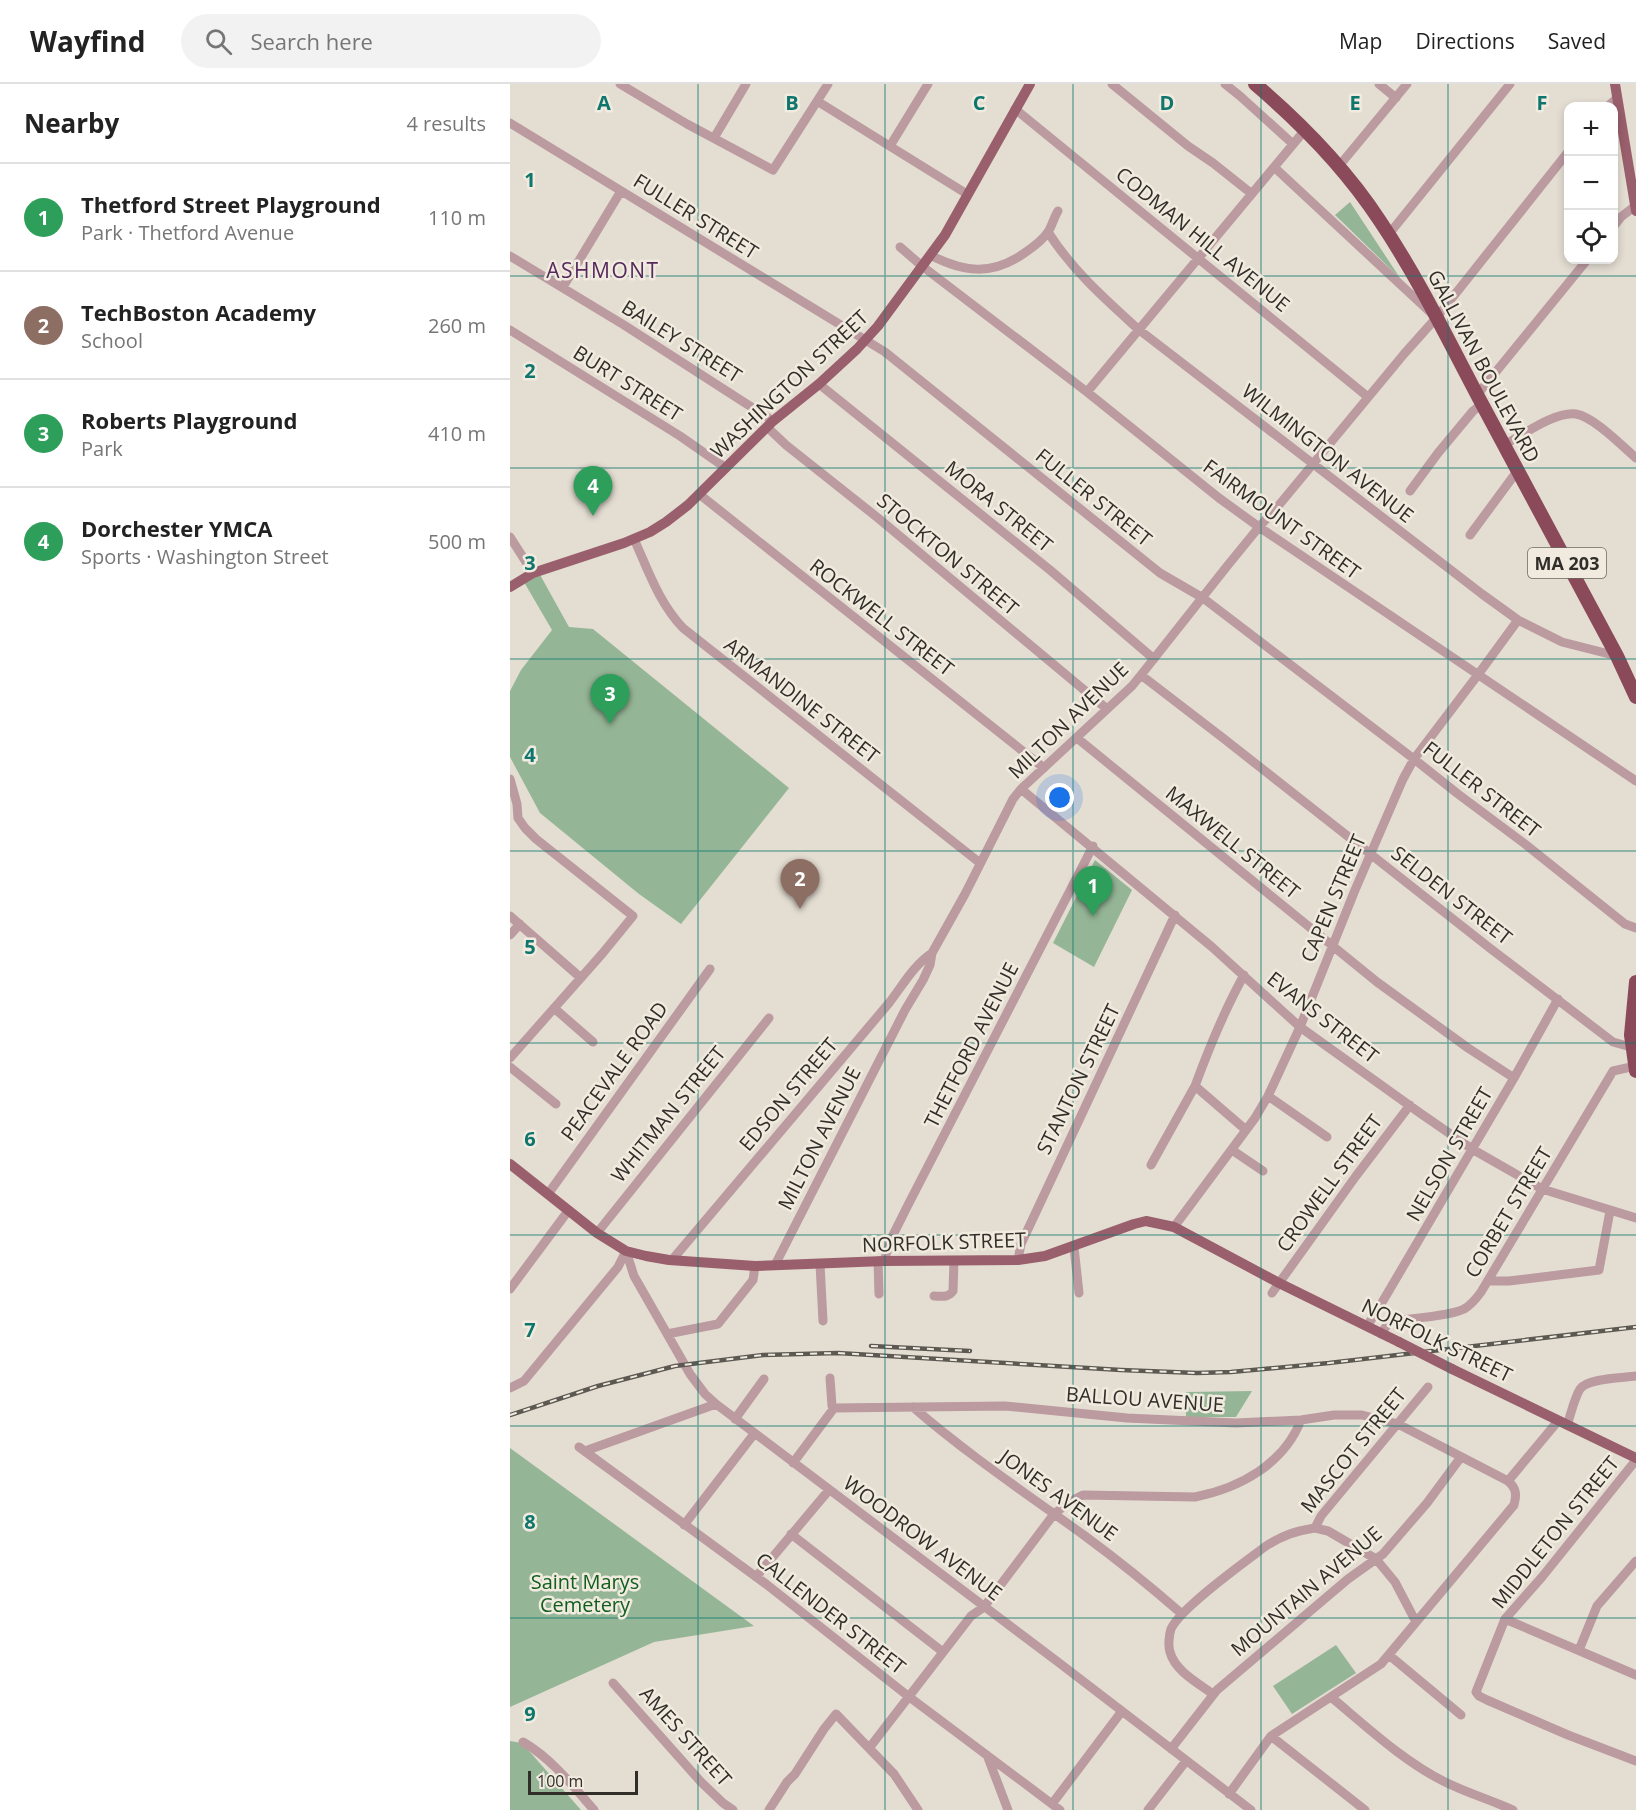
<!DOCTYPE html>
<meta charset="utf-8">
<style>
:root{--surface:#fff;--page:#f2f2f2;--text:#222;--muted:#767676;--line:#e0e0e0;--accent:#111827}
body{margin:0;font-family:"Open Sans",sans-serif;background:var(--page);color:var(--text)}
.controls{position:absolute;right:18px;top:18px;display:grid;overflow:hidden;border-radius:12px;box-shadow:0 3px 9px #0003}
.controls button{width:54px;height:54px;display:grid;place-items:center;padding:0;border:0;border-bottom:2px solid var(--line);background:var(--surface);color:var(--text);font:30px sans-serif}
.scale{position:absolute;left:18px;bottom:15px;width:110px;box-sizing:border-box;padding-left:6px;border:3px solid #312e2a;border-top:0;font-size:16px;line-height:21px;white-space:nowrap;color:#312e2a;-webkit-text-stroke:4px #f1ebdf;paint-order:stroke}
.you{position:absolute;left:550px;top:714px;width:21px;height:21px;margin:-15px;border:4px solid #fff;border-radius:50%;background:#1a73e8;box-shadow:0 0 0 9px #1a73e833}
.badge{display:grid;place-items:center;width:39px;height:39px;border-radius:50%;background:var(--accent);color:#fff;font-size:20px;font-weight:700}
.pin{position:absolute;translate:-50% -50px;filter:drop-shadow(0 2px 3px #0008)}
.pin::after{content:'';position:absolute;top:32px;width:21px;height:18px;background:inherit;clip-path:polygon(0 0,100% 0,50% 100%)}
.list{margin:0;padding:0;list-style:none}
h2{display:flex;justify-content:space-between;align-items:center;height:78px;margin:0;padding:0 24px;font-size:26px}
h2 small{font-size:20px;font-weight:400;color:var(--muted)}
.list li{display:grid;grid-template-columns:39px 1fr auto;gap:18px;align-items:center;box-sizing:border-box;height:108px;padding:0 24px;border-top:2px solid var(--line)}
.list b{display:block;font-size:22px;white-space:nowrap}
.list p{margin:0;font-size:20px;white-space:nowrap;color:var(--muted)}
.list em{font-size:20px;font-style:normal;color:var(--muted)}
.icon{flex:none;width:33px;height:33px;fill:none;stroke:currentColor;stroke-width:2;stroke-linecap:round;stroke-linejoin:round}
.map{position:relative;flex:none;width:1126px;height:1726px;overflow:hidden}
header{display:flex;align-items:center;gap:36px;box-sizing:border-box;height:84px;padding:0 30px;background:var(--surface);border-bottom:2px solid var(--line)}
header strong{font-size:28px}
nav{display:flex;gap:33px;margin-inline-start:auto;font-size:21px}
.search{width:420px;height:54px;background:var(--page);display:flex;align-items:center;gap:15px;box-sizing:border-box;padding:0 21px;border-radius:33px;color:var(--muted);font-size:22px}
main{display:flex}
aside{flex:1;background:var(--surface)}
.map>svg:first-child{display:block}
</style>
<header>
<strong>Wayfind</strong>
<div class="search"><svg class="icon" aria-label="search" viewBox="0 0 24 24"><circle cx="10" cy="10" r="6"/><path d="M15 15l6 6"/></svg>Search here</div>
<nav><a>Map</a><a>Directions</a><a>Saved</a></nav>
</header>
<main>
<aside>
<h2>Nearby<small>4 results</small></h2>
<ul class="list">
<li><span class="badge" style="background:#2e9e5b">1</span><div><b>Thetford Street Playground</b><p>Park · Thetford Avenue</p></div><em>110 m</em></li>
<li><span class="badge" style="background:#8d6e63">2</span><div><b>TechBoston Academy</b><p>School</p></div><em>260 m</em></li>
<li><span class="badge" style="background:#2e9e5b">3</span><div><b>Roberts Playground</b><p>Park</p></div><em>410 m</em></li>
<li><span class="badge" style="background:#2e9e5b">4</span><div><b>Dorchester YMCA</b><p>Sports · Washington Street</p></div><em>500 m</em></li>
</ul>
</aside>
<div class="map">
<svg width="1126" height="1726" viewBox="0 0 1126 1726">
<rect width="100%" height="100%" fill="#e4ddd2"/>
<path fill="#95b696" d="M840,118l50,76 -65,-63z
M29,489l30,54 24,2 196,159 -108,136 -42,-30 -99,-81 -30,-56v-66l11,-21 31,-40 -28,-48z
M585,776l37,30 -38,77 -41,-24z
M742,1307l-16,26h-50v-25z
M0,1364l244,178 -100,16 -144,65z
M826,1561l20,28 -64,41 -19,-28z
M0,1657l12,2 59,67h-71z"/>
<g fill="none" stroke-linecap="round" stroke-linejoin="round">
<path stroke="#bb9aa0" stroke-width="9" d="M110,0l67,40 86,46 55,-86
M602,0l76,62 25,17 39,31
M715,0l15,12 53,48
M869,0l17,14
M307,17l150,93
M1098,22l9,-8
M505,25l353,288
M0,39l375,229 275,221 43,25 211,161 44,35 67,50 100,80 11,4
M204,54l32,-54
M380,62l38,-62
M829,82l68,-82
M764,83l156,145
M1104,142l7,-9 14,-11
M538,148c24,38 57,67 90,97l344,265 36,26 44,22 55,14
M879,150l121,-150
M390,163l22,19 165,126 132,106 40,29 377,254
M420,171c33,17 61,21 93,-1 9,-6 19,-13 25,-22 4,-6 6,-15 10,-21
M0,172l114,69 149,96
M53,203l58,-96
M0,246l170,106 46,32
M309,300l231,186 104,89
M577,308l218,-262
M967,311l110,-135
M257,343l19,18 92,73 229,191
M994,361c19,-10 51,-34 72,-31 18,3 46,32 60,44
M900,407l28,-38 35,-42 9,-7
M189,410l345,274
M960,451l48,-65
M0,453l23,36
M124,455c14,31 25,64 49,89l297,235
M631,591l82,63 268,211 122,93 18,5
M567,654l300,244 91,66 46,30
M0,695l7,25 1,14 7,10 11,11 97,77 -31,38 -92,104
M511,705l191,158 88,80 120,86 52,36 70,40 94,29
M0,832l71,62
M0,851l10,-11
M734,891c-20,36 -35,73 -49,111l51,44
M44,924l39,34
M0,983l46,37
M758,1012l59,41
M722,1066l31,21
M641,1081l44,-79
M38,1110l162,-225
M664,1143l81,-109 13,-22 32,-69 55,-137 48,-111 11,-20 63,-83 41,-56
M87,1149l172,-215
M564,1163l5,46
M116,1167l8,25 56,98 15,20 11,10 342,258 193,148
M162,1176l217,-257c14,-18 24,-37 43,-50
M508,1176l3,-16 154,-329
M368,1177l1,33
M374,1177l7,-22 17,-34 185,-359
M310,1180l3,57
M265,1181l130,-255 18,-30 7,-15 2,-12 33,-59 48,-95 8,-10 111,-103 9,-11 87,-110 31,-38 20,-22 125,-151 33,-37 131,-165
M978,1197h21l90,-11 11,-59
M0,1205l58,-78
M762,1209l84,-117 54,-71
M424,1212c8,0 14,2 19,-5l1,-30
M857,1242l10,-15 137,-233 44,-79
M157,1250l51,-10 35,-44 2,-14
M871,1250l8,-12c20,-4 58,-5 75,-13 7,-4 12,-10 17,-17l132,-221 23,-5
M320,1294l2,28 2,2
M0,1304l14,-7 94,-114 8,-16
M403,1323c54,47 114,87 172,129 34,25 66,51 97,78
M225,1335l29,-40
M1057,1341c4,-11 7,-26 13,-36 7,-11 43,-11 56,-13
M69,1363l187,137 142,112 152,114
M75,1367l131,-47
M1126,1376l-94,117 -37,42 -29,73 3,4 8,4 81,35 68,26
M283,1379l41,-55 171,-2 122,12 109,5 65,-3 33,-5h28l36,9 110,57
M174,1441l70,-91
M805,1444l13,3 48,28 19,23 21,40
M281,1450l152,118
M246,1493l73,-87
M995,1535l131,56
M1069,1566l18,-44 39,-45
M879,1571l72,60
M103,1599l88,99 22,21 10,7
M703,1610c-15,-11 -38,-23 -43,-42 -2,-6 -1,-17 1,-23 9,-21 75,-68 95,-83 17,-11 30,-15 49,-18l6,-12 107,-129
M821,1613c36,30 72,64 114,85 22,11 46,18 68,28
M761,1652l94,74
M13,1658c28,16 50,44 71,68
M360,1663l101,-131 13,-9 70,-93 17,-13 12,-6 112,2c45,-9 89,-33 106,-77
M661,1665l46,-59 131,-111 35,-25 44,-51 34,-46
M477,1671l21,55
M719,1710l42,-58 110,-72 133,-159c3,-11 2,-17 -6,-24l50,-60
M542,1720l70,-93
M259,1726l18,-28 8,-8 29,-45 12,-15 58,60 24,36
M638,1726l38,-49"/>
<path stroke="#995f6c" stroke-width="10" d="M1105,0l21,127
M0,503l23,-14 91,-30 26,-11 16,-10 22,-17 85,-84 46,-37 38,-35 21,-23 67,-91 85,-151
M0,1080l87,69 29,18 20,5 23,4 86,6 129,-5 134,-1 27,-4 89,-32 12,-3 28,6 105,56 120,59
M942,1285l184,89"/>
<path stroke="#8b4a5a" stroke-width="14" d="M745,0c47,40 91,85 125,137 39,58 69,121 102,183 45,84 90,168 135,252l19,41
M1126,898l-5,53 5,36"/>
<defs>
<path id="rail" d="M361,1262l99,5
M0,1331l88,-29 77,-20 88,-11 75,-2 283,17 76,3 34,-1 98,-9 307,-36"/>
</defs>
<use href="#rail" stroke="#5c5852" stroke-width="4.5"/>
<use href="#rail" stroke="#f1ebdf" stroke-width="2" stroke-dasharray="7" stroke-linecap="butt"/>
<path stroke="#995f6c" stroke-width="10" d="M889,1258l53,27"/>
</g>
<path fill="none" stroke="#0f766e" stroke-width="1.5" stroke-opacity="0.55" d="M188,0v1726M375,0v1726M563,0v1726M751,0v1726M938,0v1726M0,192h1126M0,384h1126M0,575h1126M0,767h1126M0,959h1126M0,1151h1126M0,1342h1126M0,1534h1126"/>
<g text-anchor="middle" dominant-baseline="central" stroke-width="5" stroke-linejoin="round" paint-order="stroke">
<rect fill="#f1ebdf" stroke="#6b6760" stroke-width="1.5" x="1018" y="464" width="78" height="30" rx="4.5"/>
<g font-size="18" font-weight="bold" fill="#312e2a">
<text x="1057" y="479">MA 203</text>
</g>
<g font-size="20" fill="#312e2a" stroke="#f1ebdf">
<text transform="translate(186 132) rotate(32)">FULLER STREET</text>
<text transform="translate(693 155) rotate(39)">CODMAN HILL AVENUE</text>
<text transform="translate(172 257) rotate(32)">BAILEY STREET</text>
<text transform="translate(974 282) rotate(62)">GALLIVAN BOULEVARD</text>
<text transform="translate(118 299) rotate(32)">BURT STREET</text>
<text transform="translate(279 300) rotate(-43)">WASHINGTON STREET</text>
<text transform="translate(818 369) rotate(38)">WILMINGTON AVENUE</text>
<text transform="translate(584 413) rotate(39)">FULLER STREET</text>
<text transform="translate(489 422) rotate(39)">MORA STREET</text>
<text transform="translate(772 435) rotate(36)">FAIRMOUNT STREET</text>
<text transform="translate(438 470) rotate(40)">STOCKTON STREET</text>
<text transform="translate(372 533) rotate(38)">ROCKWELL STREET</text>
<text transform="translate(292 616) rotate(38)">ARMANDINE STREET</text>
<text transform="translate(558 636) rotate(-44)">MILTON AVENUE</text>
<text transform="translate(972 705) rotate(38)">FULLER STREET</text>
<text transform="translate(723 758) rotate(39)">MAXWELL STREET</text>
<text transform="translate(942 811) rotate(38)">SELDEN STREET</text>
<text transform="translate(823 814) rotate(-67)">CAPEN STREET</text>
<text transform="translate(813 933) rotate(38)">EVANS STREET</text>
<text transform="translate(461 961) rotate(-63)">THETFORD AVENUE</text>
<text transform="translate(104 987) rotate(-54)">PEACEVALE ROAD</text>
<text transform="translate(568 995) rotate(-64)">STANTON STREET</text>
<text transform="translate(278 1010) rotate(-50)">EDSON STREET</text>
<text transform="translate(158 1030) rotate(-51)">WHITMAN STREET</text>
<text transform="translate(309 1054) rotate(-63)">MILTON AVENUE</text>
<text transform="translate(939 1070) rotate(-60)">NELSON STREET</text>
<text transform="translate(819 1099) rotate(-54)">CROWELL STREET</text>
<text transform="translate(998 1128) rotate(-59)">CORBET STREET</text>
<text transform="translate(434 1158) rotate(-2)">NORFOLK STREET</text>
<text transform="translate(927 1256) rotate(26)">NORFOLK STREET</text>
<text transform="translate(635 1315) rotate(4)">BALLOU AVENUE</text>
<text transform="translate(843 1366) rotate(-51)">MASCOT STREET</text>
<text transform="translate(549 1411) rotate(36)">JONES AVENUE</text>
<text transform="translate(1045 1448) rotate(-51)">MIDDLETON STREET</text>
<text transform="translate(413 1454) rotate(37)">WOODROW AVENUE</text>
<text transform="translate(796 1507) rotate(-40)">MOUNTAIN AVENUE</text>
<text transform="translate(321 1529) rotate(38)">CALLENDER STREET</text>
<text transform="translate(176 1652) rotate(48)">AMES STREET</text>
</g>
<g font-size="20" fill="#115e1f" stroke="#f1ebdf">
<text x="75" y="1497">Saint Marys<tspan x="75" dy="23">Cemetery</tspan></text>
</g>
<g font-size="21" letter-spacing="1.5" fill="#562a5d" stroke="#f1ebdf">
<text x="93" y="186">ASHMONT</text>
</g>
</g>
<g font-size="20" text-anchor="middle" font-weight="bold" fill="#0f766e" stroke="#f1ebdf" stroke-width="5" stroke-linejoin="round" paint-order="stroke">
<text x="94" y="26">A</text>
<text x="282" y="26">B</text>
<text x="469" y="26">C</text>
<text x="657" y="26">D</text>
<text x="845" y="26">E</text>
<text x="1032" y="26">F</text>
<text x="20" y="103">1</text>
<text x="20" y="294">2</text>
<text x="20" y="486">3</text>
<text x="20" y="678">4</text>
<text x="20" y="870">5</text>
<text x="20" y="1062">6</text>
<text x="20" y="1253">7</text>
<text x="20" y="1445">8</text>
<text x="20" y="1637">9</text>
</g>
</svg>
<div class="controls">
<button>+</button>
<button>−</button>
<button><svg class="icon" aria-label="locate" viewBox="0 0 24 24"><circle cx="12" cy="12" r="6"/><path d="M12 2v4M12 18v4M2 12h4M18 12h4"/></svg></button>
</div>
<div class="scale">100 m</div>
<div class="you"></div>
<div class="pin badge" style="left:583px;top:832px;background:#2e9e5b">1</div>
<div class="pin badge" style="left:290px;top:825px;background:#8d6e63">2</div>
<div class="pin badge" style="left:100px;top:640px;background:#2e9e5b">3</div>
<div class="pin badge" style="left:83px;top:432px;background:#2e9e5b">4</div>
</div>
</main>
